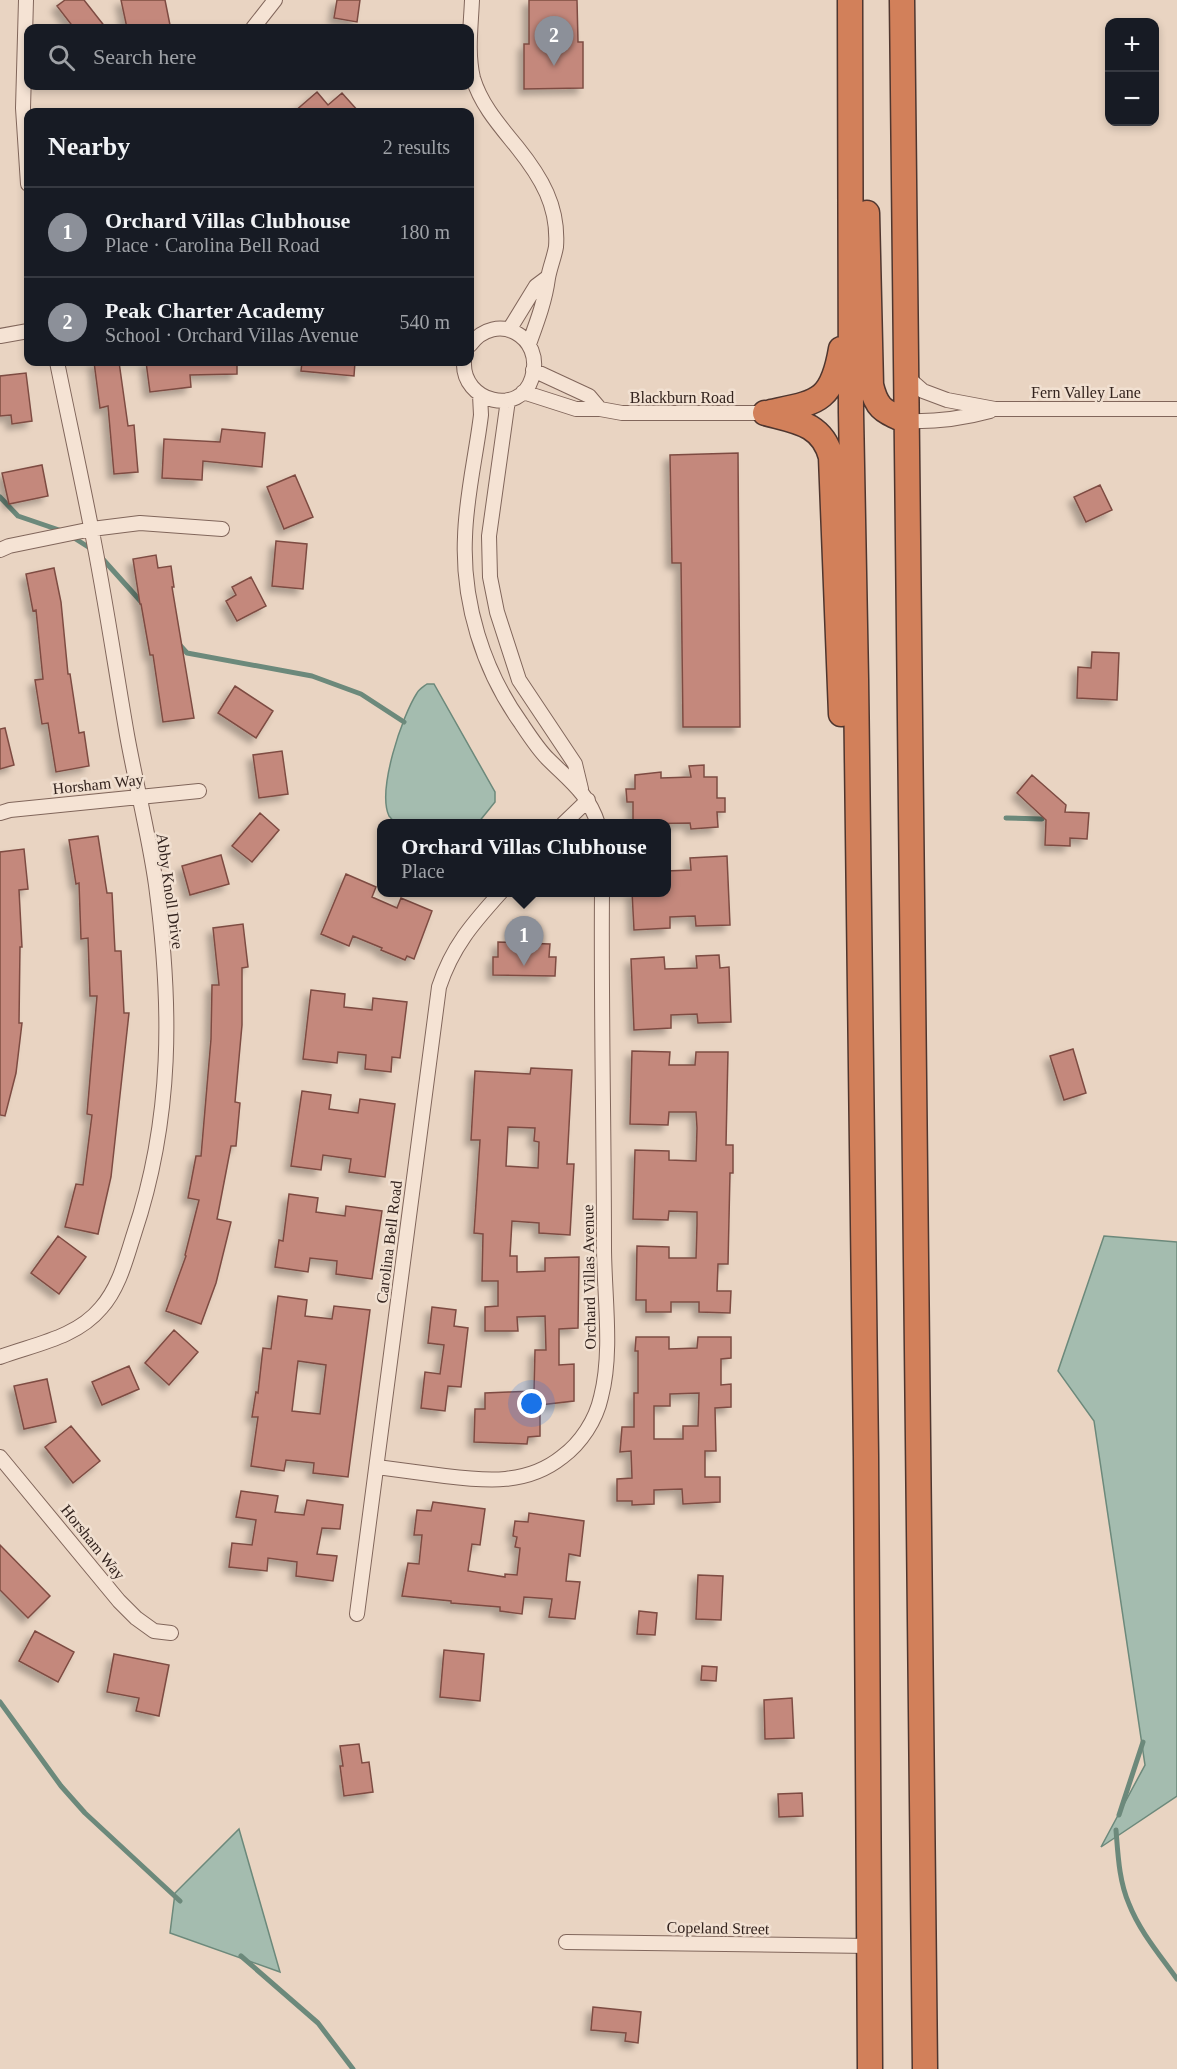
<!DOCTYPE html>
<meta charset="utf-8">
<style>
:root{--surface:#171b24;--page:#20242c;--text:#f1f3f6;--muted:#9ea1a6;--line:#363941;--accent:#8c9099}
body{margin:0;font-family:Georgia,serif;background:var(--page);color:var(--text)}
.controls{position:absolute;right:18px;top:18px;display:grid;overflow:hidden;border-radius:12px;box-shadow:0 3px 9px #0003}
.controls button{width:54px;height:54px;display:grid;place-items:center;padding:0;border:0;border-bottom:2px solid var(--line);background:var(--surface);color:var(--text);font:30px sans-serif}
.you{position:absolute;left:532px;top:1404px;width:21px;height:21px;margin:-15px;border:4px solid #fff;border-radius:50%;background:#1a73e8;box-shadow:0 0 0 9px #1a73e833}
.badge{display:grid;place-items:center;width:39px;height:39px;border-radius:50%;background:var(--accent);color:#fff;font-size:20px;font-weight:700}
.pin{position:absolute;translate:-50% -50px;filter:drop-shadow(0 2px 3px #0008)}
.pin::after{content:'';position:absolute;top:32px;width:21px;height:18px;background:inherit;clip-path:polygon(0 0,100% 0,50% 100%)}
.popup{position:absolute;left:377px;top:819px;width:294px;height:78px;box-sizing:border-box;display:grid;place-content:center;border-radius:12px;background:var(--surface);filter:drop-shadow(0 2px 4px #0005);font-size:20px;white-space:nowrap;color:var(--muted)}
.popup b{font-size:22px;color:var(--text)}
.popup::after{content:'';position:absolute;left:50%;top:100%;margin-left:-12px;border:12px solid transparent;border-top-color:var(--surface)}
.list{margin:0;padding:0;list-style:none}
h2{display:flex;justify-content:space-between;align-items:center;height:78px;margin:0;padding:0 24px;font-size:26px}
h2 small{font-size:20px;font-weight:400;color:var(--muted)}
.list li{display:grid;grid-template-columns:39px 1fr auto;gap:18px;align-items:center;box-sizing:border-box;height:90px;padding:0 24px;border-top:2px solid var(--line)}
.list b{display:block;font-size:22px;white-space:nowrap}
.list p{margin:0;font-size:20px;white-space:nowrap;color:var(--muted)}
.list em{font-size:20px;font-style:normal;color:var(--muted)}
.icon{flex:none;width:33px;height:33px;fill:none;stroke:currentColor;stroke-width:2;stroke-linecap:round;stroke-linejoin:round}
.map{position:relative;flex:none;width:1177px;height:2069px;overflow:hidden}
.search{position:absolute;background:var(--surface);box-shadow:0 3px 9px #0003;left:24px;top:24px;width:450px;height:66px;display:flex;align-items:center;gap:15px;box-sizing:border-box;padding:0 21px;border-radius:12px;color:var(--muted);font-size:22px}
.panel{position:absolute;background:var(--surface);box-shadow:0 3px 9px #0003;left:24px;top:108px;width:450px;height:258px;border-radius:12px}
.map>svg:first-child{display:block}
</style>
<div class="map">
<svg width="1177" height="2069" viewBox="0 0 1177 2069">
<defs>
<filter id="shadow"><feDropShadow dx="-5.5" dy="5.5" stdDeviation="3" flood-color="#0004"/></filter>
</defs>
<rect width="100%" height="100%" fill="#e9d4c2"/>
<path fill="#a4bcaf" stroke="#6c897b" stroke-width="1.5" d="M427,684h7l61,108v10l-17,21h-83c0,0 -5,-6 -6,-7 -12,-26 13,-100 28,-123 2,-4 6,-6 10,-9z
M1104,1236l73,6v554l-76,51 44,-82 -51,-344 -36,-50z
M239,1829l41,143 -110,-39 5,-40z"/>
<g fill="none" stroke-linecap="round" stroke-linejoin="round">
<path stroke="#6c897b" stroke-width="5" d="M0,497l18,19 44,15
M71,536l22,14
M100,556l44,49
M178,643l9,10 125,23 49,18 43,28
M1006,818l36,1
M0,1702l61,84 24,27 95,88
M1119,1815l24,-73
M1116,1830c2,25 3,51 13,74 11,28 31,51 48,75
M241,1956l77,67 35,46"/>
</g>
<path fill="#c4887b" stroke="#7e4c43" stroke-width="1.5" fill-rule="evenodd" filter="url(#shadow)" d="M65,0h19l22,28h-32l-17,-22z
M121,0h44l5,25 -16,3h-27z
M337,0h23l-3,22 -23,-4z
M529,0h48l1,42h5v46l-59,1v-45h5z
M317,92l11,13 14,-12 17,19h-65z
M94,362h25l9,64 6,-1 4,47 -24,2 -6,-68 -8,2z
M146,362h91v12l-47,1 1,12 -41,5z
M302,362h53l-1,14 -53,-5z
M26,373l6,48 -20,3 -1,-9 -11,1v-40z
M222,429l43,4 -3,34 -59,-6 -1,19 -40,-2 2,-39 56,3z
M738,453l2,274h-57l-2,-164h-9l-2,-108z
M42,465l6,31 -39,8 -7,-31z
M295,475l18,42 -29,12 -17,-42z
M1100,485l12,25 -26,12 -12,-25z
M276,541l31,3 -4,45 -31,-3z
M156,555l2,13 13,-2 3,21h-2l22,131 -31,4 -10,-67h-3l-9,-51h-1l-7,-45z
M54,568l7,34 7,72h2l9,59 5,-1 5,34 -33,6 -8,-49 -6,1 -7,-44 8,-1 -7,-69 -3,1 -7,-37z
M251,577l15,29 -29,15 -11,-20 10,-6 -4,-8z
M1092,652l27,1 -2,47 -40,-2 1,-31 13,1z
M235,686l38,25 -17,27 -38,-25z
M5,728l9,37 -14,4v-40z
M282,751l6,43 -29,4 -6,-43z
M704,765v12h13v21h8v14h-8l1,15 -27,2 -1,-6 -57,1v-22h-6l-1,-13h9v-14l26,-3v6l30,-1 -2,-11z
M1032,775l34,30 -1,7 24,1 -2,26 -17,-1v8l-25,-1 1,-25 -29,-27z
M260,813l19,17 -27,32 -20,-16z
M98,836l9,57h5l3,58h6l3,62h5l-18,164 -13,57 -33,-7 11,-43 7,1 9,-70 -5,-1 10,-118h-7l-2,-58 -7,1 -2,-56 -3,1 -7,-44z
M24,849l4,40 -9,1 3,57h-2l-1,76h3l-6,50 -11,43 -5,-1v-263z
M221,855l8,29 -39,11 -8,-29z
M727,856l3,69 -34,1 -1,-10 -25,1v11l-36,2 -2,-38h34v-21l25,-1 -1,-12z
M346,874l30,13 -4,10 25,11 4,-10 31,13 -18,48 -7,-3 -2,4 -24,-10 1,-2 -29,-12 -4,10 -28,-12z
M243,924l5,43 -6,1v57l-7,77 5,1 -4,43h-5l-14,73 14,3 -15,61 -15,41 -35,-13 20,-55 -1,-1 14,-55 -11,-2 8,-42h5l10,-117 1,-54h7l-6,-57z
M498,942l52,2 -1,13h7l-1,19 -62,-1v-18h5z
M719,955l1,13 9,-1 2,55 -33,1 -1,-9 -26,1v13l-37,2 -3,-71 33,-2 1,12 32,-1 -1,-12z
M311,990l34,4 -1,13 28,3 1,-12 34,4 -7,56 -8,-1 -1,15 -26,-3 1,-14 -28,-3 -1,11 -34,-4z
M1073,1049l13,44 -22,7 -14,-44z
M632,1051l38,1 -1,13h26l1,-13h32l-2,93h7v28h-3l-2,91h-10l-1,27h14l-1,22 -31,-1v-10h-28v10h-25v-12h-10l1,-54 32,1v11h27l1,-33v-13l-28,-1 -1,9 -35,-1 2,-69 34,1v9l27,1 1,-33 -1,-16h-27l-1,13 -38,-1z
M531,1068l41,2 -5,94h7l-4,71 -31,-2v-10l-27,-2 -2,35h7v16l28,-1v-13l34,-1 -1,71 -19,1v36l15,-1v37l-34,4v31l-12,1 -1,7 -53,-2 1,-33h10v-16l49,-2 1,-41h11l-1,-34 -28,1 1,14h-33v-24l13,-1v-25h-16l1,-47 -9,-1 6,-93h-9l4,-69 55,3zM508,1127l27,1 -1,13 5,1 -1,26 -32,-2z
M302,1091l29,4 -2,14 29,4 2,-14 35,5 -10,73 -36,-5 2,-13 -28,-4 -2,15 -30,-4z
M289,1194l29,4 -2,14 29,4 1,-10 36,5 -10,68 -36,-5 1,-13 -27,-3 -2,14 -33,-5 4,-27 4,1z
M58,1236l28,21 -27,37 -28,-21z
M278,1296l29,4 -2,16 27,3 2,-13 36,4 -22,167 -35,-4 1,-10 -28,-3 -2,11 -33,-5 7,-49h-6l4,-25 2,1 5,-45 8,1zM298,1361l28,4 -6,49 -28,-3z
M432,1307l24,3 -2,16 14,2 -7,59 -13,-1 -3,25 -24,-3 4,-36 15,2 4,-29 -16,-2z
M174,1330l24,22 -29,33 -24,-22z
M636,1337h33v12l28,-1 1,-11h33v21l-10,1v26l10,-1v23l-16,1 1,43h-11v26h15v25l-37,2 -1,-15 -28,1v14l-22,1v-4h-15v-22l15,-1 -1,-27 -11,1 2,-25h12v-34h4v-42h-3zM699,1393l-1,33h-15v13h-29v-33h16v-12z
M129,1366l10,23 -37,16 -10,-23z
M47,1379l9,43 -32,7 -10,-43z
M71,1426l29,35 -27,22 -28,-36z
M241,1491l37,5 -3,16 29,3 3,-15 36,5 -3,24 -18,-1 -5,26 20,2 -4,25 -37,-5 1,-14 -29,-4 -1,13 -38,-4 3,-24 20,2 4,-25 -20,-3z
M433,1502l52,7 -5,36 -8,-1 -4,27 37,6v-3l12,1 3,-27 -5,-1 2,-10 -4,-1 2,-15 13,1 1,-9 55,8 -4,35 -11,-2 -3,27 14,1 -5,37 -26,-2 3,-18 -28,-2 -2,17 -22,-3v-4l-49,-4v-2l-49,-5 6,-33 11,1 3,-29h-8l3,-25 14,1z
M0,1545l50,51 -22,22 -28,-28z
M698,1575l25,1 -2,44 -25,-1z
M639,1611l18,2 -2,22 -18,-1z
M35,1631l39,21 -16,30 -39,-21z
M444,1650l40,4 -4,47 -40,-4z
M114,1654l55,11 -10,51 -23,-5 3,-13 -32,-6z
M702,1666l15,1 -1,14 -15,-1z
M792,1698l2,40 -29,1 -1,-39z
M359,1744l3,19 7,-1 4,30 -29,4 -4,-30h3l-3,-20z
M802,1793l1,23 -24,1 -1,-23z
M593,2007l48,5 -3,31 -13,-2 1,-8 -35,-3z"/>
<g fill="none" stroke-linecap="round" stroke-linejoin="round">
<defs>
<path id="street" d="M26,0l-3,108 5,76
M472,0c-1,25 -5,53 1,78 8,27 27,48 44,69 24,30 42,59 39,100 -2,11 -6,20 -8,31 -3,23 -11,44 -19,66
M253,28l22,-28
M509,330l27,-44 12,-9
M0,336l28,-5
M464,362c-2,40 56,55 68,16 13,-42 -36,-68 -62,-33
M533,370l56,26 11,13
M906,376l17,15 24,9 48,9h182
M523,392l53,17h24l22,4h143
M480,395l1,20c-5,41 -15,81 -16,122 -3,65 18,133 56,186 8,12 17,26 27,36 22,22 40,34 50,65
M508,400l-19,136 1,41 7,35 22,68 56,84 6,25
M906,421c30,1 55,-2 84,-10
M0,550l9,-4 83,-17 48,-6 82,6
M0,813l10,-3 189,-19
M563,824l25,-24
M0,1357c35,-13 76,-19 101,-49 18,-20 25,-49 33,-74 39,-116 38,-229 22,-349 -7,-50 -20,-100 -29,-150 -12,-69 -22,-139 -36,-208 -11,-56 -23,-111 -34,-165
M0,1457l119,144 17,17 18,13 17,2
M377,1467c23,3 45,6 68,9 41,5 82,9 117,-19 19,-14 34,-37 39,-60 12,-45 3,-103 3,-150 0,-118 -3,-236 -2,-355
M357,1614l82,-627c13,-40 34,-64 62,-95
M566,1942l303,4"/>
<path id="highway" d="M850,0l1,413 5,266 10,777 4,613
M902,0l23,2069
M867,213l4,172c6,25 13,26 35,36
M771,412c47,-10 61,-10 70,-63
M765,413c30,8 57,10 66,44l10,257"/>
</defs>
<use href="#street" stroke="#81665b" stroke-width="16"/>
<use href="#highway" stroke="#4f362f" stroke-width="27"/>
<use href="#street" stroke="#f5e3d4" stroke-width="14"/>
<use href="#highway" stroke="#d2805a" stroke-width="24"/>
</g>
<g text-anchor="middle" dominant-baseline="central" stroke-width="5" stroke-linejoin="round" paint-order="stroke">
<g font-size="16" fill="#33231e" stroke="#f1e0d1">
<text x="1086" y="392">Fern Valley Lane</text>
<text x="682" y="397">Blackburn Road</text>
<text transform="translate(98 784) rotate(-6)">Horsham Way</text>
<text transform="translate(170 891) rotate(82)">Abby Knoll Drive</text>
<text transform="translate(389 1242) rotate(-83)">Carolina Bell Road</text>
<text transform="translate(589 1277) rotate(-91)">Orchard Villas Avenue</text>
<text transform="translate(93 1542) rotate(51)">Horsham Way</text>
<text transform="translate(718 1928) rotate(1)">Copeland Street</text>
</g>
</g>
</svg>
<div class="controls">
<button>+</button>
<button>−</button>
</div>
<div class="you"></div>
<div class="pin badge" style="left:524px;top:966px">1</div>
<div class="popup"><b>Orchard Villas Clubhouse</b>Place</div>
<div class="pin badge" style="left:554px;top:66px">2</div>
<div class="search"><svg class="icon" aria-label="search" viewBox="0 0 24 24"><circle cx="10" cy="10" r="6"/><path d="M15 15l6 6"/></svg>Search here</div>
<section class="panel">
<h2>Nearby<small>2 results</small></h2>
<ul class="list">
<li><span class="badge">1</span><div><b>Orchard Villas Clubhouse</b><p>Place · Carolina Bell Road</p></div><em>180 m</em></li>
<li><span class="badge">2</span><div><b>Peak Charter Academy</b><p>School · Orchard Villas Avenue</p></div><em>540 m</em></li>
</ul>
</section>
</div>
